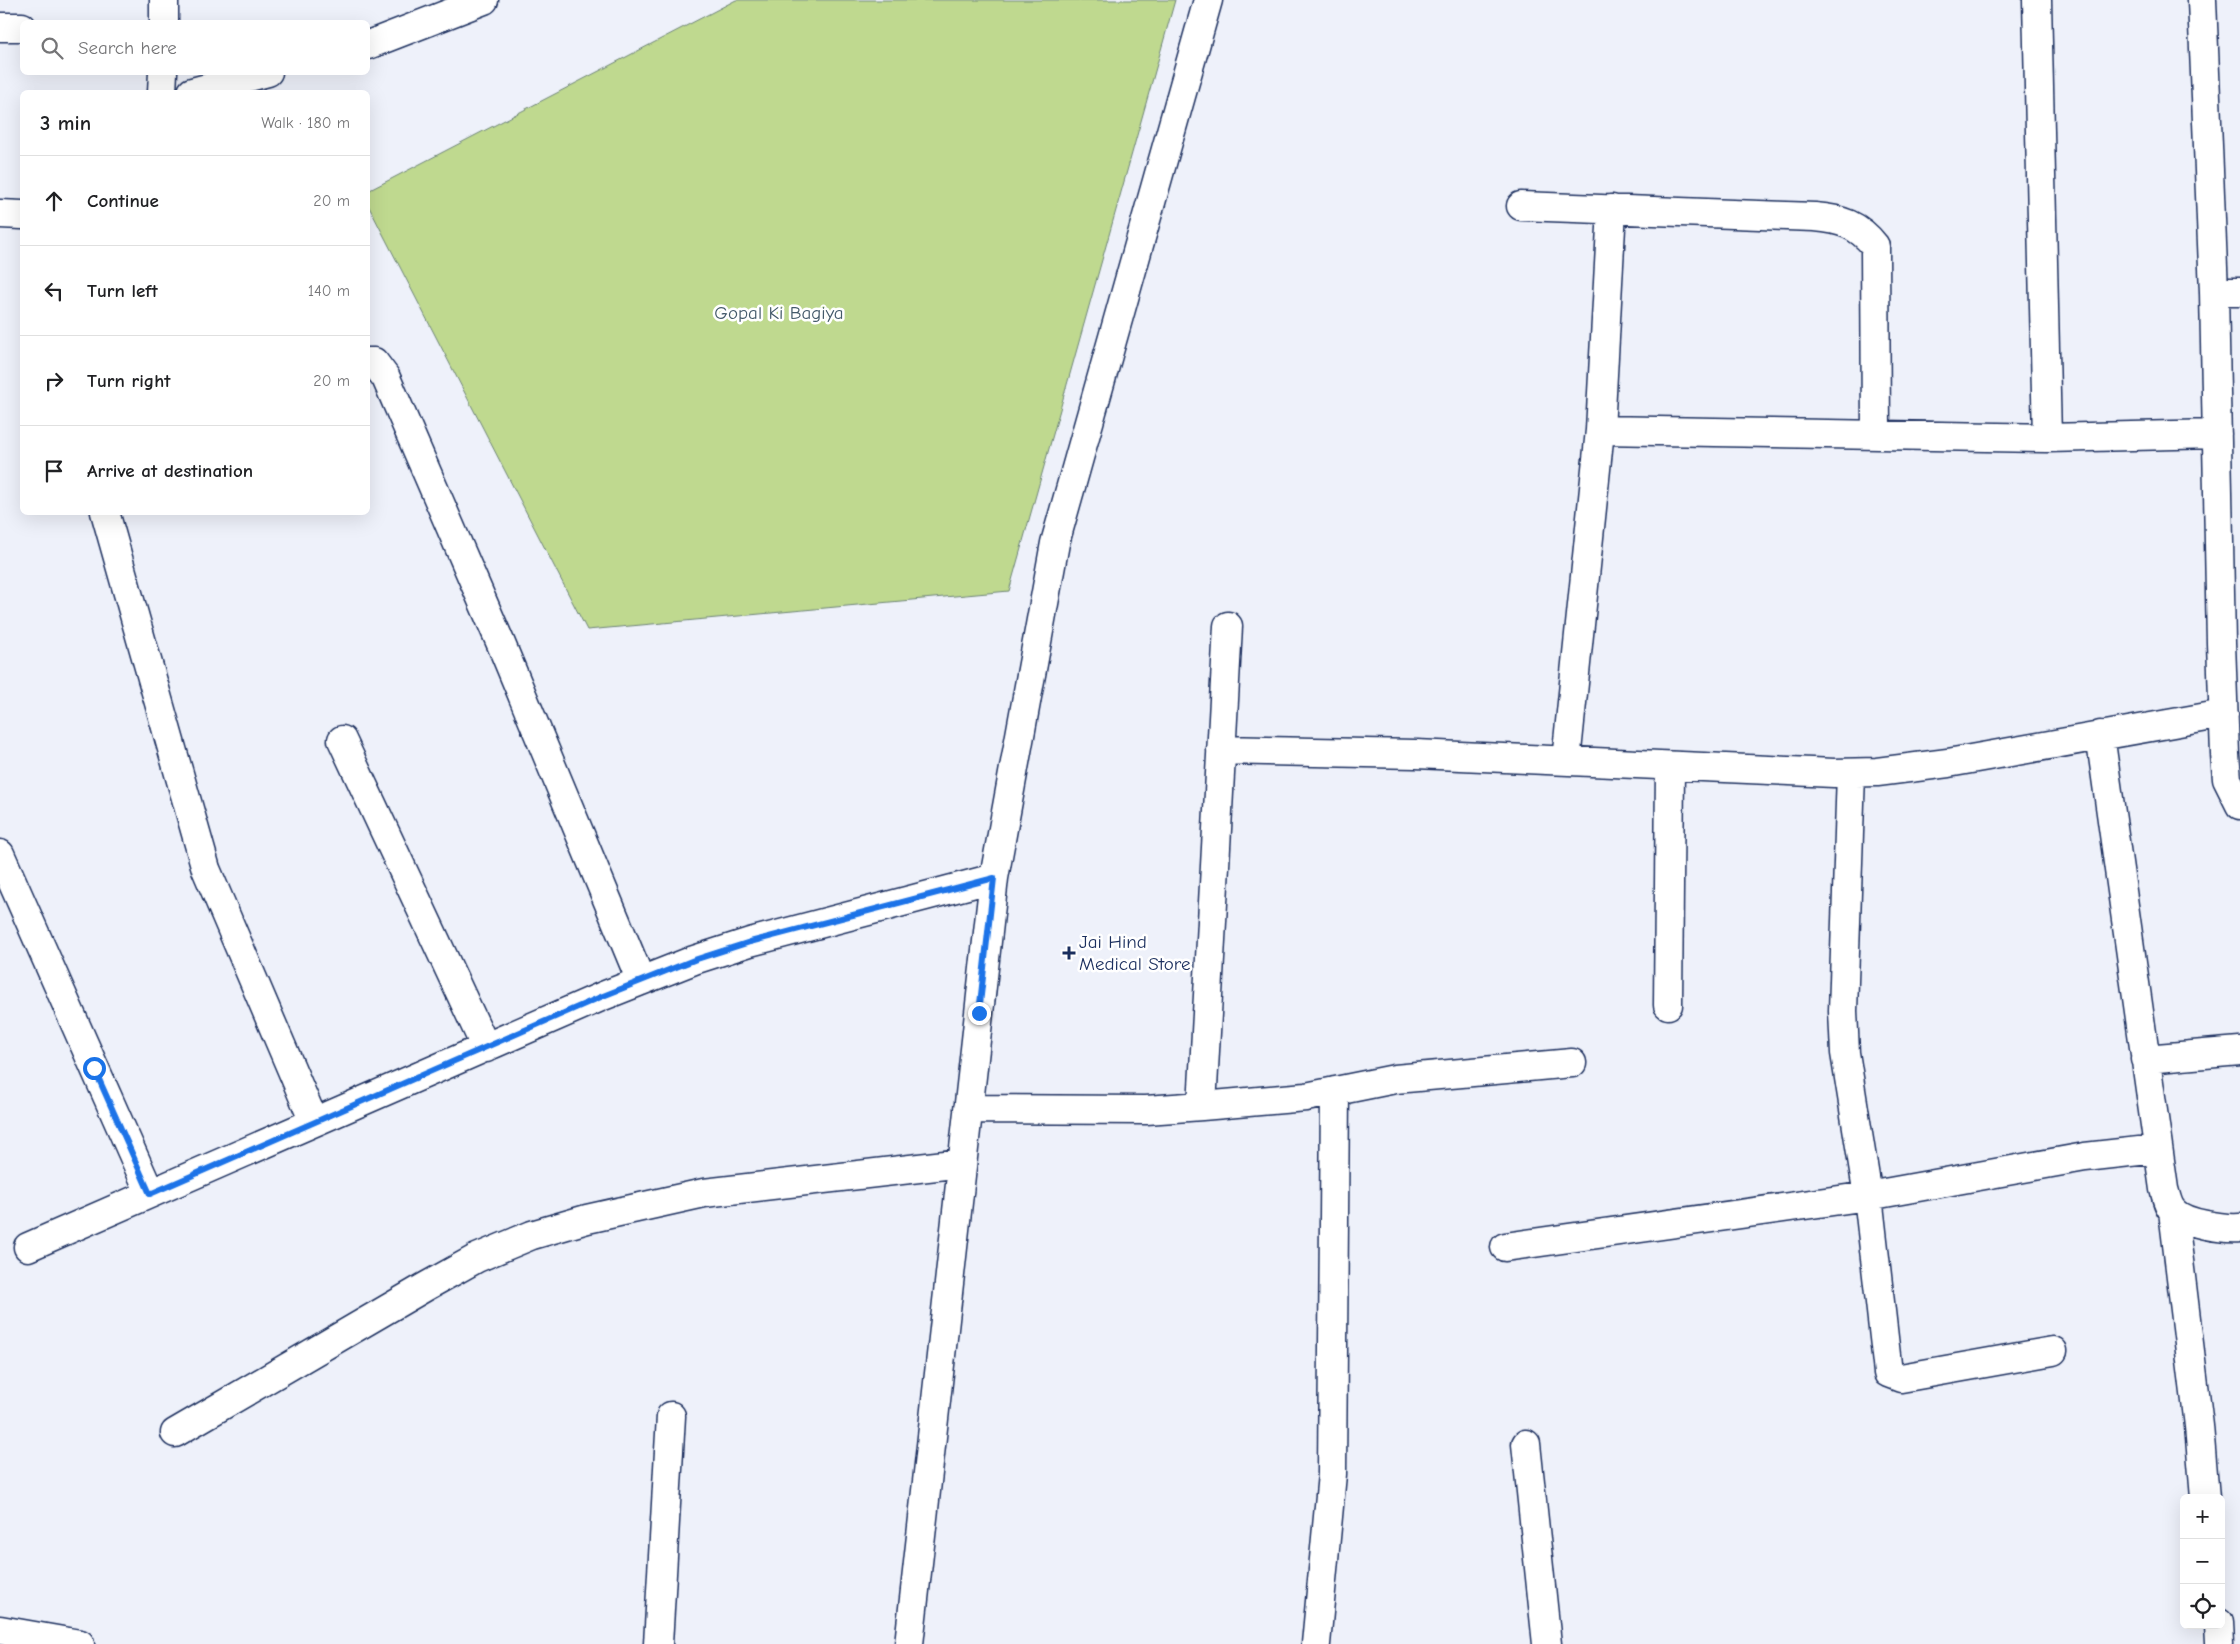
<!DOCTYPE html>
<meta charset="utf-8">
<style>
:root{--surface:#fff;--page:#f2f2f2;--text:#202124;--muted:#757577;--line:#e0e0e0}
body{margin:0;font-family:"Comic Neue",sans-serif;background:var(--page);color:var(--text)}
.controls{position:absolute;right:15px;bottom:15px;display:grid;overflow:hidden;border-radius:8px;box-shadow:0 5px 20px #0002}
.controls button{width:45px;height:45px;display:grid;place-items:center;padding:0;border:0;border-bottom:1px solid var(--line);background:var(--surface);color:var(--text);font:25px sans-serif}
.stop{position:absolute;width:15px;height:15px;margin:-11px;border:4px solid #1a73e8;border-radius:50%;background:#fff}
.stop.end{background:#1a73e8;border-color:#fff;box-shadow:0 1px 5px #0008}
.list{margin:0;padding:0;list-style:none}
h2{display:flex;justify-content:space-between;align-items:center;height:65px;margin:0;padding:0 20px;font-size:21px}
h2 small{font-size:16px;font-weight:400;color:var(--muted)}
.list li{display:grid;grid-template-columns:32px 1fr auto;gap:15px;align-items:center;box-sizing:border-box;height:90px;padding:0 20px;border-top:1px solid var(--line)}
.list b{display:block;font-size:19px;white-space:nowrap}
.list em{font-size:16px;font-style:normal;color:var(--muted)}
.icon{flex:none;width:28px;height:28px;fill:none;stroke:currentColor;stroke-width:2;stroke-linecap:round;stroke-linejoin:round}
.map{position:relative;flex:none;width:2240px;height:1644px;overflow:hidden}
.search{position:absolute;background:var(--surface);box-shadow:0 5px 20px #0002;left:20px;top:20px;width:350px;height:55px;display:flex;align-items:center;gap:12px;box-sizing:border-box;padding:0 18px;border-radius:8px;color:var(--muted);font-size:19px}
.panel{position:absolute;background:var(--surface);box-shadow:0 5px 20px #0002;left:20px;top:90px;width:350px;height:425px;border-radius:8px}
.map>svg:first-child{display:block}
</style>
<div class="map">
<svg width="2240" height="1644" viewBox="0 0 2240 1644">
<rect width="100%" height="100%" fill="#eef1fa"/>
<filter id="ink" filterUnits="userSpaceOnUse"><feTurbulence type="fractalNoise" baseFrequency=".02" numOctaves="2"/><feDisplacementMap in="SourceGraphic" scale="10" xChannelSelector="R" yChannelSelector="G"/><feConvolveMatrix kernelMatrix="1 2 1 2 8 2 1 2 1" color-interpolation-filters="sRGB"/></filter>
<g filter="url(#ink)">
<path fill="#bfd98f" stroke="#6d8476" d="M736,0h439l-166,591 -422,39 -219,-425v-14z"/>
<g fill="none" stroke-linecap="round" stroke-linejoin="round">
<defs>
<path id="minor" d="M164,0v22
M2037,0l10,438
M2202,0l12,292 7,351 4,111 2,25 13,26
M0,27h22
M368,45l116,-45
M162,92l1,-20
M192,92l76,-20
M1521,206l294,11c26,2 44,8 60,29l1,189
M0,214l22,1
M2214,292h26
M368,362h6l12,16 115,266 140,337
M1600,430l447,8 170,-4
M105,512l101,357 108,253
M2100,735l64,454c2,7 4,17 9,22 11,13 51,18 67,17
M342,740l144,308
M1221,750l195,4 418,19 43,-1 71,-9 276,-49
M1566,761l34,-331 12,-221
M1851,773l-8,238 2,42 23,143 20,177 13,5 152,-27
M0,854l150,339
M1668,1005l2,-239
M2145,1059l95,-8
M1202,1106l26,-480
M968,1109l178,1 56,-4 104,-9 89,-18 177,-16
M2173,1211l26,215 6,72
M28,1247l575,-251 91,-36 56,-18 244,-64
M1505,1247l363,-51 217,-39 72,-8
M175,1433l250,-146 52,-29 55,-23 55,-16 117,-26 258,-30
M1526,1444l21,200
M2217,1625l1,19
M0,1630l80,14
M658,1644l13,-228
M909,1644l85,-766 61,-335 153,-543
M1316,1644l16,-170 3,-383"/>
</defs>
<use href="#minor" stroke="#1b2f5e" stroke-width="31"/>
<use href="#minor" stroke="#fff" stroke-width="28"/>
</g>
</g>
<g fill="none" stroke-linecap="round" stroke-linejoin="round" filter="url(#ink)">
<path stroke="#1a73e8" stroke-width="6" d="M94,1068l56,126 453,-198 91,-36 56,-18 244,-64 -15,135"/>
</g>
<path fill="#1b2f5e" stroke="#fff" stroke-width="2" d="M1066.5 945.5h5v5h5v5h-5v5h-5v-5h-5v-5h5z"/>
<g text-anchor="middle" dominant-baseline="central" stroke-width="5" stroke-linejoin="round" paint-order="stroke">
<g font-size="19" fill="#445a6a" stroke="#fff">
<text x="779" y="313">Gopal Ki Bagiya</text>
</g>
<g font-size="19" fill="#1b2f5e" stroke="#fff" text-anchor="start">
<text x="1079" y="942">Jai Hind<tspan x="1079" dy="22">Medical Store</tspan></text>
</g>
</g>
</svg>
<div class="controls">
<button>+</button>
<button>−</button>
<button><svg class="icon" aria-label="locate" viewBox="0 0 24 24"><circle cx="12" cy="12" r="6"/><path d="M12 2v4M12 18v4M2 12h4M18 12h4"/></svg></button>
</div>
<div class="stop" style="left:94px;top:1068px"></div>
<div class="stop end" style="left:979px;top:1013px"></div>
<div class="search"><svg class="icon" aria-label="search" viewBox="0 0 24 24"><circle cx="10" cy="10" r="6"/><path d="M15 15l6 6"/></svg>Search here</div>
<section class="panel">
<h2>3 min<small>Walk · 180 m</small></h2>
<ul class="list">
<li><svg class="icon" aria-label="ahead" viewBox="0 0 24 24"><path d="M12 20V5M6 11l6-6 6 6"/></svg><div><b>Continue</b></div><em>20 m</em></li>
<li><svg class="icon" aria-label="left" viewBox="0 0 24 24"><path d="M17 20v-9H6M10 6l-5 5 5 5"/></svg><div><b>Turn left</b></div><em>140 m</em></li>
<li><svg class="icon" aria-label="right" viewBox="0 0 24 24"><path d="M7 20v-9h11M14 6l5 5-5 5"/></svg><div><b>Turn right</b></div><em>20 m</em></li>
<li><svg class="icon" aria-label="arrive" viewBox="0 0 24 24"><path d="M6 21V4h12l-3 4 3 4H6"/></svg><div><b>Arrive at destination</b></div></li>
</ul>
</section>
</div>
